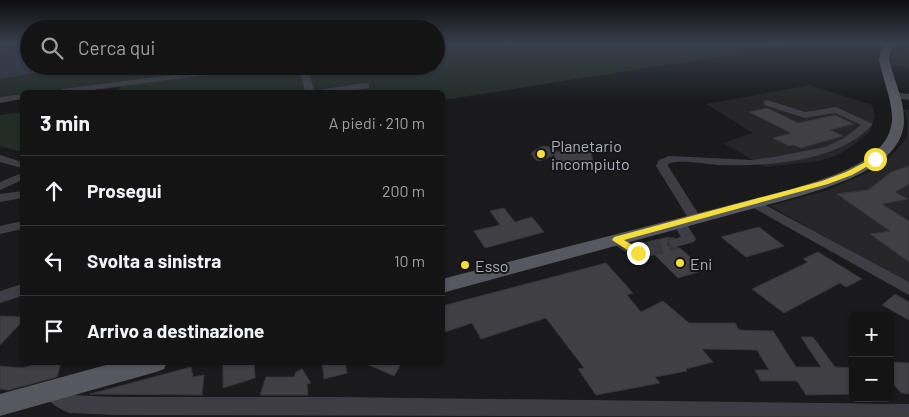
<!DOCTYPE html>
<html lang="it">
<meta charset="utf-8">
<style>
:root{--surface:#141415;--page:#212122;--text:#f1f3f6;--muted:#9d9ea0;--line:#333334}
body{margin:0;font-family:Barlow,sans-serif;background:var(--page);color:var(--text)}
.controls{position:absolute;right:15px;bottom:15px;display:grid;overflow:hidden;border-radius:8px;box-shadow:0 1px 4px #0004}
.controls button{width:45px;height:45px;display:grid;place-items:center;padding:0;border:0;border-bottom:1px solid var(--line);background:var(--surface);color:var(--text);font:25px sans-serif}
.stop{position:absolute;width:15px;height:15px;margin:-11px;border:4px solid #f3de3a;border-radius:50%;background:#fff}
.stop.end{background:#f3de3a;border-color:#fff;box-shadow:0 1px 5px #0008}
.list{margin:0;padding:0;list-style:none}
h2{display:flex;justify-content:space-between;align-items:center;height:65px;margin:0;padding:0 20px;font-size:21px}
h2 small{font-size:16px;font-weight:400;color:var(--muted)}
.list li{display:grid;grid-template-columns:32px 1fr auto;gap:15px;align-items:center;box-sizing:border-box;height:70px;padding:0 20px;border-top:1px solid var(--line)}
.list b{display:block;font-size:19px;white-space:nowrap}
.list em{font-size:16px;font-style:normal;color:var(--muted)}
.icon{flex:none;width:28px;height:28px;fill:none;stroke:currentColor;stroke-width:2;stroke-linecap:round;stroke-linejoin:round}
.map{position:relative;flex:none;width:909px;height:417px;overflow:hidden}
.search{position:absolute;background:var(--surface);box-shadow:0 1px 4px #0004;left:20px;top:20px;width:425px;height:55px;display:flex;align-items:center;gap:12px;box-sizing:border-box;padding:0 18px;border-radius:28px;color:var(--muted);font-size:19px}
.panel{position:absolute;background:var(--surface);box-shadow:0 1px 4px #0004;left:20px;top:90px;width:425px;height:275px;border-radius:8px}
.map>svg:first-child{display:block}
</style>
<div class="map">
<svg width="909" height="417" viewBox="0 0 909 417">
<rect width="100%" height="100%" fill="#1a1a1c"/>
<path fill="#262629" d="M893,51h16v17l-19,-4z
M810,85l62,20 3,12 -5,14 -14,12 -18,12 -19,6 -54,6 -42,-24 30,-10 -47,-29z
M904,109l5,1v174l-139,-78 58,-16 54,-24 25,-28 1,-15z"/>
<path fill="#232c26" d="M450,43h356l-363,57 -1,-8h-326l6,-6 147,-20h167v-21z
M77,66h164l-241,31v-18z
M22,112v40l-22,-6v-31z"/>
<path fill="#2f3541" d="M29,44v22h48l-77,13v-31z"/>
<path fill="#3f3f44" stroke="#353438" d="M767,108l31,15 37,-8 19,9 -24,6 13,6 -42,12 -7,-3 -5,1 -16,-8 18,-5 -42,-21z
M543,146l6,1 5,8 -14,6 -4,-1 -5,-6 4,-4z
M554,151l37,2 4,14 -39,-2z
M909,166v18l-14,8 13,7 -26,5 27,17v41l-39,-28 20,-3 -53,-37 31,-4 23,-18z
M504,208l11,14 17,-5 12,15 -59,16 -11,-17 26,-6 -10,-14z
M759,227l25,19 -38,11 -25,-20z
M669,237l1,1 -3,6 2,3 11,1 25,22 -27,8 -23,-23 3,-4 -2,-5 -13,-3z
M818,252l44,27 -16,8 -6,-4 -56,30 -32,-24 56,-27 -5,-3z
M606,263l27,30 -6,2 14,17 22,-11 26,22h46l4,7 34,1 23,36h25l-20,-30h12l22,30 18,1v26l-47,1 -9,-14h-36l-6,-11h14l-12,-20 -55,-1 11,13 -27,7 1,2 -32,6 5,6 -64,12 -18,-26 6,-1 -38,-50 -65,21 -9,-16 -30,10v-27z
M895,294l14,8v18l-27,-15z
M0,316l22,1v5l-22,23z
M44,362h17l-4,15 -48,13 -9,-1v-23l22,2z
M229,362h25l1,16 -32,10v-24z
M322,362h23l2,11 -23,6z
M362,362h40l-8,14z
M890,362l19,1v31l-8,-1 -11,-13z
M191,367l2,10 11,-2 -2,20 -112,-1z
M302,369l9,14 -4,1 1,11h-48l6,-18h28l2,-5z"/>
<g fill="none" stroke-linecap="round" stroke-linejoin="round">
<path stroke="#37373c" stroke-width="13" stroke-dasharray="13 7" stroke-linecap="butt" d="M649,250l27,-7"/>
<path fill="#3d3d43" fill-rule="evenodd" d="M240,66h24l-4,2 -182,24h-20l4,-3z
M298,66h8l9,26 -10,-1z
M366,83l3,1v4l-31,4h-19l4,-3z
M893,92l16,2v6l-19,-3 -1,-2z
M22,94v5l-22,4v-6z
M767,100l38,12 31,-5 37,17c-33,38 -108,43 -155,41 -13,-1 -39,-6 -50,-1v2l33,52 -6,4 -5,-1 -34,-55 3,-6 10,-4 83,4 22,-3 51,-10 19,-9 17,-13 -26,-12 -30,5 -41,-13v-4z
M0,155l22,7v6l-22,-6z
M22,173v7l-22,10v-8z
M22,191v7l-22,4v-8z
M754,199l155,83v13l-159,-89 -2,-3 2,-3z
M679,219l5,1 12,19 -2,3 -18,5 -5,-1 -2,-3 2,-3 10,-3 -8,-14z
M22,221v8l-22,5v-8z
M617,236l24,12 8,-3 5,2 2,3 -2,3c-22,7 -24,1 -42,-10l-2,-3 2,-3z
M22,284v12l-22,7v-12z
M51,383l21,12 44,2h220l573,7v13l-793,-2 -47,-2c-10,-4 -23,-12 -27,-22l2,-6z"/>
<path fill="#575760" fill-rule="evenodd" d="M890,43h9l-9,9 -1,7c4,20 15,39 15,60 1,46 -66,65 -101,76l-361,98v-14l350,-90c34,-11 102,-28 100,-73 -1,-20 -10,-38 -13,-57l2,-8z
M117,362h50l-3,7 -8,3 -156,44v-22z"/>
</g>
<linearGradient id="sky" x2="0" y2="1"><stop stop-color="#0e0e0f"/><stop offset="0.43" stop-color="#383e4b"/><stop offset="1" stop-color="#383e4b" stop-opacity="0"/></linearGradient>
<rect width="909" height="101" fill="url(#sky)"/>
<path fill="#f3de3a" d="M875,157l2,1v3l-25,14 -24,9 -204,56 18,11v4h-7l-23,-15 2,-3 208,-56 24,-9z"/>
<g fill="#f3de3a" stroke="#151517" stroke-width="2">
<circle cx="541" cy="154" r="5"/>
<circle cx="680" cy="263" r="5"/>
<circle cx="465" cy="265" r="5"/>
</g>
<g text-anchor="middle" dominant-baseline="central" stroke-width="4" stroke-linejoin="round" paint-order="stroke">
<g font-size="16" fill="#acadbc" stroke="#151517" text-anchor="start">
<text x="551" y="145">Planetario<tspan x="551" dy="18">incompiuto</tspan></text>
<text x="690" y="263">Eni</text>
<text x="475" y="265">Esso</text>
</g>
</g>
</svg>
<div class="controls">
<button>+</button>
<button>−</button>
</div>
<div class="stop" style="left:875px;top:159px"></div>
<div class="stop end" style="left:638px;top:253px"></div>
<div class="search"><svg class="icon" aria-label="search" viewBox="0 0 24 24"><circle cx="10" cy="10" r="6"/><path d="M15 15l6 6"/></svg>Cerca qui</div>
<section class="panel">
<h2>3 min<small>A piedi · 210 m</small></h2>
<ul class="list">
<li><svg class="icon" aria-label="ahead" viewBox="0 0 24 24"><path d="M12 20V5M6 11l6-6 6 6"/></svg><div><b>Prosegui</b></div><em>200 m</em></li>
<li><svg class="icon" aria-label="left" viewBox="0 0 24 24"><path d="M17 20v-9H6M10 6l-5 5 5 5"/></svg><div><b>Svolta a sinistra</b></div><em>10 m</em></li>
<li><svg class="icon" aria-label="arrive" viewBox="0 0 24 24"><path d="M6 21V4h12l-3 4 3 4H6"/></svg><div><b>Arrivo a destinazione</b></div></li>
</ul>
</section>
</div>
